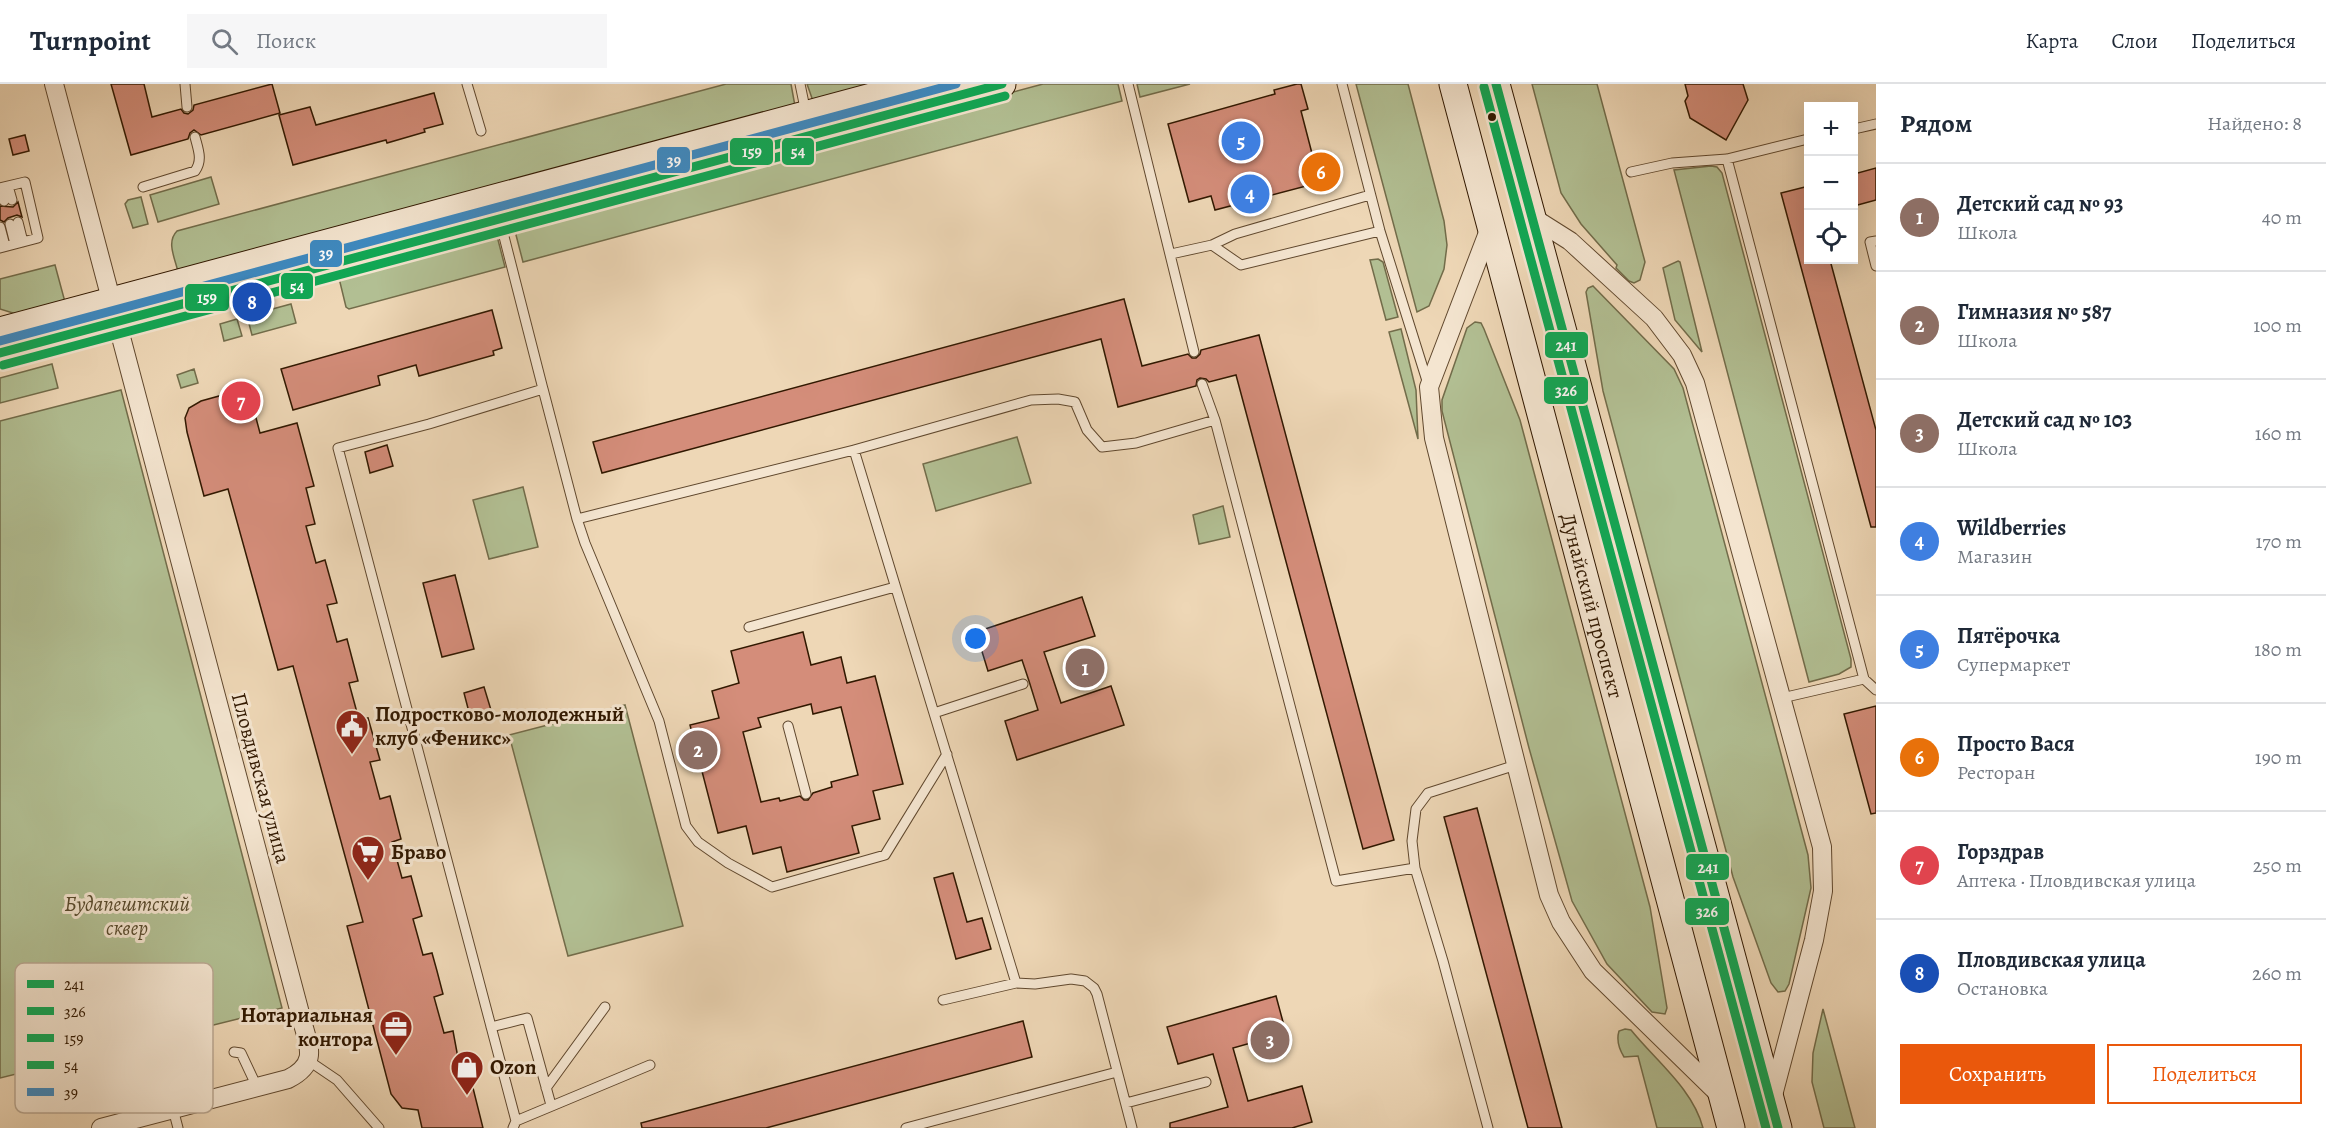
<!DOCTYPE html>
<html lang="ru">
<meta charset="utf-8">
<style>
:root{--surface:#fff;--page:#f6f6f7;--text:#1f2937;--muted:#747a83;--line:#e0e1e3;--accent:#ea580c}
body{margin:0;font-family:Alegreya,serif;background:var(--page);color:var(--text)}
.controls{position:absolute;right:18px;top:18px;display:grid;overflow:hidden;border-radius:0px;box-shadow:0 6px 24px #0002}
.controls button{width:54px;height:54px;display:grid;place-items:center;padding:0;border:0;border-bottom:2px solid var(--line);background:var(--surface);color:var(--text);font:30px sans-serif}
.you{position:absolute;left:976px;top:555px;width:21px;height:21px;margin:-15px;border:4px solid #fff;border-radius:50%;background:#1a73e8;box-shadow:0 0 0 9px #1a73e833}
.badge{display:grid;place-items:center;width:39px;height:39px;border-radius:50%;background:var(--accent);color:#fff;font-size:20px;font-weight:700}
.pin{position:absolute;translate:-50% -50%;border:3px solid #fff;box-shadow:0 2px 6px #0006}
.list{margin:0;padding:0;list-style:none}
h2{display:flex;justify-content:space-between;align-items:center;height:78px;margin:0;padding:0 24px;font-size:26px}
h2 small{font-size:20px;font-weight:400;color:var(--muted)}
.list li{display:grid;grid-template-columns:39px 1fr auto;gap:18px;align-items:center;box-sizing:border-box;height:108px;padding:0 24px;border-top:2px solid var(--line)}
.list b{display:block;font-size:22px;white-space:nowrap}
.list p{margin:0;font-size:20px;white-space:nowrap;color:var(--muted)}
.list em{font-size:20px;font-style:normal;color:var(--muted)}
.actions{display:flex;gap:12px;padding:18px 24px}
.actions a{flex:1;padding:14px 0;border:2px solid var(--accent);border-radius:0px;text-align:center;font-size:21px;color:var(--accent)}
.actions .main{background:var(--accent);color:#fff}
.icon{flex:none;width:33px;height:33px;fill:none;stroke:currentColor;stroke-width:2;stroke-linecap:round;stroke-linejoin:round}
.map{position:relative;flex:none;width:1876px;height:1044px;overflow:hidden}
header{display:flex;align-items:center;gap:36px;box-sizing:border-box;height:84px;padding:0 30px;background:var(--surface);border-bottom:2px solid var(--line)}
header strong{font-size:28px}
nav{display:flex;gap:33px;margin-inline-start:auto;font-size:21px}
.search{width:420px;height:54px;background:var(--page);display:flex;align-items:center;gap:15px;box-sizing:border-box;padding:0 21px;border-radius:0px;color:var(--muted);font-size:22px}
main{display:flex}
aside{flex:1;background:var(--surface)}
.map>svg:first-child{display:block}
</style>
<header>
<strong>Turnpoint</strong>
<div class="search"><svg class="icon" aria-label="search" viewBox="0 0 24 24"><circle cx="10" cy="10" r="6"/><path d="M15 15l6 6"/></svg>Поиск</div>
<nav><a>Карта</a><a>Слои</a><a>Поделиться</a></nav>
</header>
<main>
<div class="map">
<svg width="1876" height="1044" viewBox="0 0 1876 1044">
<rect width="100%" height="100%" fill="#eed7b6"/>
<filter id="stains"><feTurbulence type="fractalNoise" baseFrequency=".00333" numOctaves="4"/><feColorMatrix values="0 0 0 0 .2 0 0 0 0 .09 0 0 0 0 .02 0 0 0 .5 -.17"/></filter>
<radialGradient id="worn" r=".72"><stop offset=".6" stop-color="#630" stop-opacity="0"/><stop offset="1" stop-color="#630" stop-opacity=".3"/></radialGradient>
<path fill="#b2bf93" stroke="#726c4a" stroke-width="1.5" d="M726,0h65l4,22 -617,166c-3,-14 -12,-30 -1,-41z
M807,0h68l-62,17z
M1043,0h75l4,17 -599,161 -7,-27 3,-10z
M1137,0h53l-50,13z
M1356,0h52l36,137 3,24 -3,24 -15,37 -12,6z
M1532,0h65l48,178 -5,18 -6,3 -5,-2 -13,-13 1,-3 -36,-41 -20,-31z
M1711,82l6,1 5,6 129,486v8l-12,7 -30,8 -135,-512z
M211,93l8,27 -61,18 -8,-27z
M141,113l7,27 -15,4 -8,-24 3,-4z
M493,148l4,4 8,31 -156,42 -3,-2 -8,-33z
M1378,175l5,3 15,55 -12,3 -16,-60z
M1678,177l2,1 22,90 -27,-32 -12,-52z
M55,181l10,37 -49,12 -16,-5v-30z
M1593,202l81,83 9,19 125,467 3,33 -22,96 -4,7 -7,1 -7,-9 -38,-106 -130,-486 -17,-99 2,-4z
M291,220l5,19 -44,12 -5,-19z
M237,235l5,17 -18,5 -4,-17z
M1475,238l6,1 3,6 36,91 130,487 17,101 -2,6 -13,-2 -45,-48 -35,-63 -43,-153 -87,-337v-11l25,-72z
M1401,245l15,61 2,49 -29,-107z
M52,280l6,24 -58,15v-25z
M194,285l4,14 -17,5 -4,-13z
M121,306l161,618 -282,70v-657z
M1017,353l14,46 -95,28 -13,-47z
M523,403l15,60 -49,12 -16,-59z
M1223,422l7,31 -31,7 -6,-29z
M625,621l58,221 -115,30 -59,-221z
M1823,925l32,119h-31l-12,-46 1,-29z
M1625,945l6,1c25,31 62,59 72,98h-46l-19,-72 -14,1c-5,-8 -8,-16 -5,-26z"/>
<path fill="#d48d7a" stroke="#311800" stroke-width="1.5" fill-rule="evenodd" d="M111,0h33l8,33 29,-8 3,4 4,1 5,-4 1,-5 78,-21 8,29 -79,22 -7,-5 -4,3 -2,6 -57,16z
M1297,0h4l7,25 -7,2 14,54 9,-2 5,17 -114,30 -4,-14 -22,6 -21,-78 107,-30 -1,-4z
M1685,0h58l5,16 -22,40 -36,-22 -5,-17 3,-5z
M434,9l9,31 -19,5 1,3 -38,11 -1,-3 -93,25 -14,-50 31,-8 6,18z
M25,51l4,16 -16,4 -4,-16z
M1876,84v32l-22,6v-32z
M1809,102v74h21l46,170v97h-5l-90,-334z
M18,118l4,15 -5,-2 -9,3 -4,4 -4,-2v-14l13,1z
M1124,215l18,67 46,-12 4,4h4l4,-4 1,-4 58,-15 135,505 -31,9 -127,-474 -27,7 -3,-3 -6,-1 -3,2 -1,6 -78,21 -17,-68 -499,134 -9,-31z
M492,226l10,38 -9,3 1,4 -75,21 -3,-11 -38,11 2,9 -87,25 -12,-41z
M248,304l12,45 37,-10 17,63 -8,2 9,36 -9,2 10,37 9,-3 12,43 -10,2 10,37 10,-3 11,42 -9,2 10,37 9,-2 12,42 -10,2 10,37 10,-3 11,43 -9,3 10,36 9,-2 11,40 -9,3 10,36 9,-2 5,18 6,23 -9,3 10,36 9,-2 8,43 8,-2 14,56h-61l-4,-18 -16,-2 -11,-14 -44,-168 16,-4 -70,-256 -15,4 -50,-181 -24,7 -17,-64 -2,-14 4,-10 12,-7z
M387,361l6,21 -23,7 -5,-21z
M455,491l19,74 -32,8 -19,-74z
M1082,513l13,39 -51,16 17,51 50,-17 13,39 -107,35 -12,-39 33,-11 -9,-29 -7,-21 -34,11 -12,-39z
M803,548l8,33 30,-8 6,26 28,-7 28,108 -30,7 7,28 -28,7 7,27 -72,19 -6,-25 -28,7 -7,-28 -28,7 -28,-108 29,-7 -7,-27 27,-8 -8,-32zM811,620l2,10 28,-7 17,68 -27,7 1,5 -19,6 -5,7h-4l-4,-4 -20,5 -1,-3 -18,4 -18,-70 18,-5 -3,-9z
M484,603l7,23 -21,6 -6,-23z
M1876,622v107l-5,1 -27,-100z
M1477,724l85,320h-34l-84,-311z
M953,789l14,49 15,-4 9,31 -35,10 -22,-81z
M1276,912l10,37 -53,15 15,53 54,-15 10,36 -20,6h-122v-5l58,-16 -15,-53 -35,10 -11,-37z
M1023,937l9,36 -266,71h-124l-1,-5z"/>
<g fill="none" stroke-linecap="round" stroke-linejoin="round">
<defs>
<path id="lane" d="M185,0l2,23
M467,0l14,47
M800,0l6,29
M1128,0l66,268
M1342,0l38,147 48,153
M1854,45l22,-5
M1727,75l137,520 12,11
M1631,88l41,-9 55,-4 81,-20
M8,102l4,14
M143,103l52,-16c8,-11 3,-22 0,-34
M0,104l25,-6 13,56 -38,10
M1,104l3,13
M500,137l43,168 -114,35 -91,24 178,673 -3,7
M18,138l5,20
M10,140l5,20
M0,143l5,19
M1876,157l-6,1 6,24
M1212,161l23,-11 135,-39
M1171,170l41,-9 29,20 139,-34
M1202,300l13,36
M543,305l34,130 277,-69 177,-50 27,-1 17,3 12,28 15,17 34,-4 79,-23 121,461 79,-13 28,93 45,167
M854,366l162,533
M577,435l8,24 74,178 27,105 12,16 30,21 44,24 113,-32 62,-101
M749,543l146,-40
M1782,614l82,-19
M934,629l89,-29
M788,642l18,68
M1415,784l-3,-27 4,-32 12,-16 88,-28
M943,916l73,-17 19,1 36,-5 14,2 9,7 3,6 35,134
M491,943l36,-9 24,87
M234,968l7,1 16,34
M309,977l28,19 42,48
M546,1004l59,-81
M1126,1019l80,-21
M173,1025l5,19
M516,1037l134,-56
M906,1044l211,-56"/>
<path id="street" d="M54,0l247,933c7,28 19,46 -13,62l-187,49
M1532,133l38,24 84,77 28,37 13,28 127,464 1,44 -9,49 -42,159
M1491,141l-62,162 5,51 115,457 12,27 32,49 128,125"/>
<g id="secondary">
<path id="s1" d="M1453,0l278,1044"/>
<path d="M1496,0l282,1044"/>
<path d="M0,247l920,-247"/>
<path d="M0,269l1002,-269"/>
</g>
</defs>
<use href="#lane" stroke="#60482e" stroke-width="11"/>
<use href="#street" stroke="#60482e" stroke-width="20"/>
<use href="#secondary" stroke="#311800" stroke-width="29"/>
<use href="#lane" stroke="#f4e5d0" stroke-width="9"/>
<use href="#street" stroke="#f4e5d0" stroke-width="18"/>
<use href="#secondary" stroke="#f4e5d0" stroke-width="27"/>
<defs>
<path id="bus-1" d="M1496,0l282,1044"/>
<path id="bus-2" d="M1484,3l282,1041"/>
<path id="bus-3" d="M0,269l1002,-269"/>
<path id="bus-4" d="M3,281l1002,-269"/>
<path id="bus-5" d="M0,257l956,-257"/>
</defs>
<use href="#bus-1" stroke="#f4e5d0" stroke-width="14"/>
<use href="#bus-2" stroke="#f4e5d0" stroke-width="14"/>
<use href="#bus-3" stroke="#f4e5d0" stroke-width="14"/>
<use href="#bus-4" stroke="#f4e5d0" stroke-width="14"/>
<use href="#bus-5" stroke="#f4e5d0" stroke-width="14"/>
<use href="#bus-1" stroke="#10a855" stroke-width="9"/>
<use href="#bus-2" stroke="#10a855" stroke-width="9"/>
<use href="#bus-3" stroke="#10a855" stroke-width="9"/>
<use href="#bus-4" stroke="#10a855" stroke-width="9"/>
<use href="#bus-5" stroke="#3d8ac2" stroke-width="9"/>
</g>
<defs>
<symbol id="civic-pin" viewBox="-11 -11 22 30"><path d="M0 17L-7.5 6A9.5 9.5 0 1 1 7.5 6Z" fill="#8f2418" stroke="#f4e5d0"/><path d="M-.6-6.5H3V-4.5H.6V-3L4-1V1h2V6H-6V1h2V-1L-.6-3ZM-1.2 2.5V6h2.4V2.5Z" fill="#fff"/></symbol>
<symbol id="supermarket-pin" viewBox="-11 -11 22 30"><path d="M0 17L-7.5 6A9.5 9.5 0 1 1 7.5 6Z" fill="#8f2418" stroke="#f4e5d0"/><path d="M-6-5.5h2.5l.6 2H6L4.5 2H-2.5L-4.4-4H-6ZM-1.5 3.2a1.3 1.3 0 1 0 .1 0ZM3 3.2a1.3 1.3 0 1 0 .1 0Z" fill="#fff"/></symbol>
<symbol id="office-pin" viewBox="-11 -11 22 30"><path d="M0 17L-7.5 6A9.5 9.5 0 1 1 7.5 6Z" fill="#8f2418" stroke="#f4e5d0"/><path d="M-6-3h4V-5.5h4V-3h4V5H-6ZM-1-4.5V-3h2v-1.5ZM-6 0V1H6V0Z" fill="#fff"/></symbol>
<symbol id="shop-pin" viewBox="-11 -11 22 30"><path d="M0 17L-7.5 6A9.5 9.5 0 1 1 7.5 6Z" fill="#8f2418" stroke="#f4e5d0"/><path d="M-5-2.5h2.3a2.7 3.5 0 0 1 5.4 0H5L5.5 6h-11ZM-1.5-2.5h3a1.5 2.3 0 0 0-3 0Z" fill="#fff"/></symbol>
</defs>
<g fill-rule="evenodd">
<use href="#civic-pin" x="333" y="623" width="38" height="52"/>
<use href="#supermarket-pin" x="349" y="749" width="38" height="52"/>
<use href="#office-pin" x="377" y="924" width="38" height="52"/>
<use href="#shop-pin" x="448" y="964" width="38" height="52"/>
</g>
<circle fill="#311800" stroke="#f4e5d0" stroke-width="2" cx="1492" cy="33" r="5"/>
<g text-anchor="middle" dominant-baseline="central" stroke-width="6" stroke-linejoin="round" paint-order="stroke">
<g font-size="21" fill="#311800" stroke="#f4e5d0">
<text stroke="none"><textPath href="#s1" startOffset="540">Дунайский проспект</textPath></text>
<text transform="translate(261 694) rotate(75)">Пловдивская улица</text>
</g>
<g font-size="21" font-weight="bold" fill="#311800" stroke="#f4e5d0" text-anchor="start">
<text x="375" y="630">Подростково-молодежный<tspan x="375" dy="24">клуб «Феникс»</tspan></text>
<text x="391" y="768">Браво</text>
<text x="373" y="931" text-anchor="end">Нотариальная<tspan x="373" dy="24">контора</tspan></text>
<text x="490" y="983">Ozon</text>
</g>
<g font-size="21" font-style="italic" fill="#584a2c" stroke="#f4e5d0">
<text x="127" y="820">Будапештский<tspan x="127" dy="24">сквер</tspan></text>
</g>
</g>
<rect x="15" y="879" width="198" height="150" rx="9" fill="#f4e5d0" stroke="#baa892" stroke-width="1.5"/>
<rect x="27" y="896" width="27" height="8" fill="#10a855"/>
<rect x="27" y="923" width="27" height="8" fill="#10a855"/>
<rect x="27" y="950" width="27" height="8" fill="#10a855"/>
<rect x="27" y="977" width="27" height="8" fill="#10a855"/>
<rect x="27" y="1004" width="27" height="8" fill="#3d8ac2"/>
<g font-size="16" fill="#311800">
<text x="64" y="906">241</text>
<text x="64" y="933">326</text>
<text x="64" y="960">159</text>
<text x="64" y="987">54</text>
<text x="64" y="1014">39</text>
</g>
<g stroke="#f4e5d0" stroke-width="2">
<rect x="729" y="53" width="45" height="29" rx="6" fill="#10a855"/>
<rect x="781" y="53" width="34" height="29" rx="6" fill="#10a855"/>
<rect x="656" y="62" width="35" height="28" rx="6" fill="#3d8ac2"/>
<rect x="309" y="155" width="34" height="29" rx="6" fill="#3d8ac2"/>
<rect x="280" y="188" width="34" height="28" rx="6" fill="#10a855"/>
<rect x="184" y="199" width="46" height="29" rx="6" fill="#10a855"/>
<rect x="1544" y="247" width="45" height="28" rx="6" fill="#10a855"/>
<rect x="1543" y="292" width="46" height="29" rx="6" fill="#10a855"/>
<rect x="1685" y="769" width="45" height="28" rx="6" fill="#10a855"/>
<rect x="1684" y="813" width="46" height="29" rx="6" fill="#10a855"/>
</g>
<g font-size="16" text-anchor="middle" font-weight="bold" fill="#fff">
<text x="752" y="73">159</text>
<text x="798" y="73">54</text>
<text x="674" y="82">39</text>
<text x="326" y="175">39</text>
<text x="297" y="208">54</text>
<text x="207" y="219">159</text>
<text x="1566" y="267">241</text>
<text x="1566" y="312">326</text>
<text x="1708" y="789">241</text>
<text x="1707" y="833">326</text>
</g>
<rect width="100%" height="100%" filter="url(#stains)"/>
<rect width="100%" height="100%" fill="url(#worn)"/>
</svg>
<div class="controls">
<button>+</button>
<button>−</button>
<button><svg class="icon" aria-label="locate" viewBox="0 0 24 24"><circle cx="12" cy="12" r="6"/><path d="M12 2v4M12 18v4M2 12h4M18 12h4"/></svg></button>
</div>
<div class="you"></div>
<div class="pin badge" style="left:1085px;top:584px;background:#8d6e63">1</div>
<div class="pin badge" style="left:698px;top:666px;background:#8d6e63">2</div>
<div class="pin badge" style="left:1270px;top:956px;background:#8d6e63">3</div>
<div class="pin badge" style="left:1250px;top:110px;background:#3f7fe0">4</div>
<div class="pin badge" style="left:1241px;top:57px;background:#3f7fe0">5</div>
<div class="pin badge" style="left:1321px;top:88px;background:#e8710a">6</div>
<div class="pin badge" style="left:241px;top:317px;background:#e0444e">7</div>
<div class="pin badge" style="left:252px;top:218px;background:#1a4fb4">8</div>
</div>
<aside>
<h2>Рядом<small>Найдено: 8</small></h2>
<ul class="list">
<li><span class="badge" style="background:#8d6e63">1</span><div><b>Детский сад № 93</b><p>Школа</p></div><em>40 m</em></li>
<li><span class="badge" style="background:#8d6e63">2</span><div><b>Гимназия № 587</b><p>Школа</p></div><em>100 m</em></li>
<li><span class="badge" style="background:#8d6e63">3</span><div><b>Детский сад № 103</b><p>Школа</p></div><em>160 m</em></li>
<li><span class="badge" style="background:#3f7fe0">4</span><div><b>Wildberries</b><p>Магазин</p></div><em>170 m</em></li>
<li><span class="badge" style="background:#3f7fe0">5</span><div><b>Пятёрочка</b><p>Супермаркет</p></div><em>180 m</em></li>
<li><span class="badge" style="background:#e8710a">6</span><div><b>Просто Вася</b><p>Ресторан</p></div><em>190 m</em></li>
<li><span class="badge" style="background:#e0444e">7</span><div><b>Горздрав</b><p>Аптека · Пловдивская улица</p></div><em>250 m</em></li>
<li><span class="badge" style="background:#1a4fb4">8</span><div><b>Пловдивская улица</b><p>Остановка</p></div><em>260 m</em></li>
</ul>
<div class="actions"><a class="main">Сохранить</a><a>Поделиться</a></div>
</aside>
</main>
